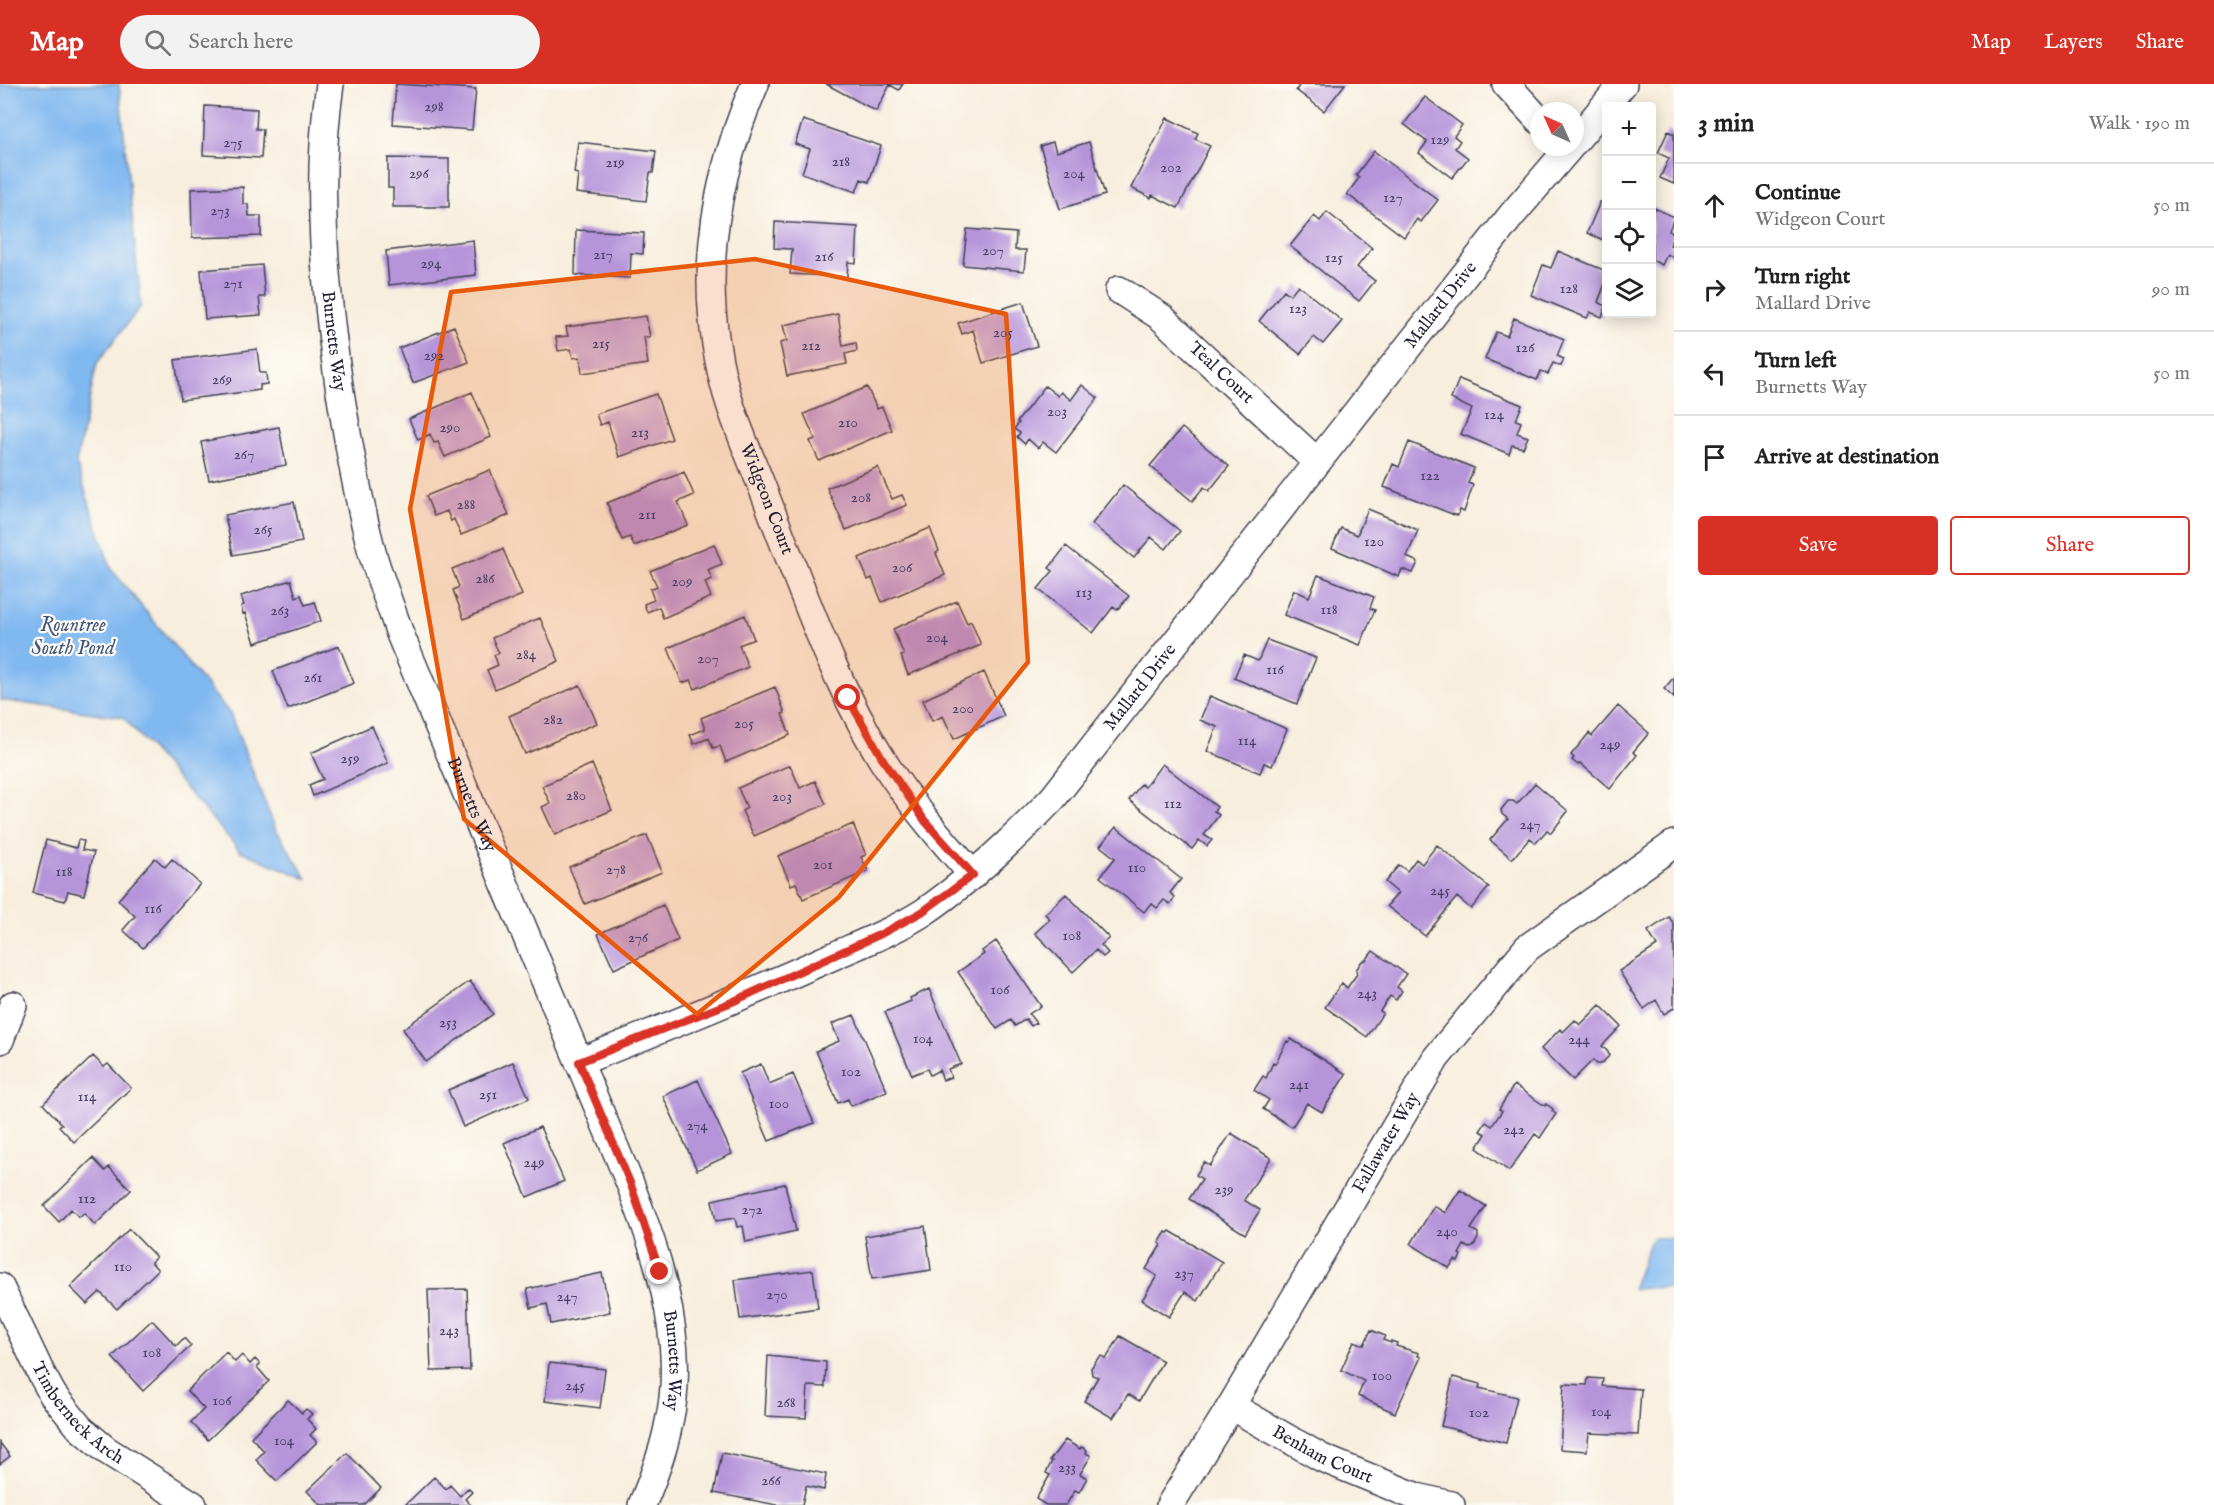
<!DOCTYPE html>
<meta charset="utf-8">
<style>
:root{--surface:#fff;--page:#f2f2f2;--text:#222;--muted:#767676;--line:#e0e0e0;--accent:#d93025}
body{margin:0;font-family:"IM FELL English",serif;background:var(--page);color:var(--text)}
.controls{position:absolute;right:18px;top:18px;display:grid;overflow:hidden;border-radius:6px;box-shadow:0 3px 15px #0003}
.controls button{width:54px;height:54px;display:grid;place-items:center;padding:0;border:0;border-bottom:2px solid var(--line);background:var(--surface);color:var(--text);font:30px sans-serif}
.compass{position:absolute;left:1530px;top:18px;width:54px;height:54px;border-radius:50%;background:var(--surface);box-shadow:0 3px 15px #0003;rotate:315deg}
.stop{position:absolute;width:18px;height:18px;margin:-14px;border:4px solid #d93025;border-radius:50%;background:#fff}
.stop.end{background:#d93025;border-color:#fff;box-shadow:0 2px 6px #0008}
.list{margin:0;padding:0;list-style:none}
h2{display:flex;justify-content:space-between;align-items:center;height:78px;margin:0;padding:0 24px;font-size:26px}
h2 small{font-size:20px;font-weight:400;color:var(--muted)}
.list li{display:grid;grid-template-columns:39px 1fr auto;gap:18px;align-items:center;box-sizing:border-box;height:84px;padding:0 24px;border-top:2px solid var(--line)}
.list b{display:block;font-size:22px;white-space:nowrap}
.list p{margin:0;font-size:20px;white-space:nowrap;color:var(--muted)}
.list em{font-size:20px;font-style:normal;color:var(--muted)}
.actions{display:flex;gap:12px;padding:18px 24px}
.actions a{flex:1;padding:14px 0;border:2px solid var(--accent);border-radius:6px;text-align:center;font-size:21px;color:var(--accent)}
.actions .main{background:var(--accent);color:#fff}
.icon{flex:none;width:33px;height:33px;fill:none;stroke:currentColor;stroke-width:2;stroke-linecap:round;stroke-linejoin:round}
.map{position:relative;flex:none;width:1674px;height:1421px;overflow:hidden}
header{display:flex;align-items:center;gap:36px;box-sizing:border-box;height:84px;padding:0 30px;background:var(--accent);color:#fff}
header strong{font-size:28px}
nav{display:flex;gap:33px;margin-inline-start:auto;font-size:21px}
.search{width:420px;height:54px;background:var(--page);display:flex;align-items:center;gap:15px;box-sizing:border-box;padding:0 21px;border-radius:33px;color:var(--muted);font-size:22px}
main{display:flex}
aside{flex:1;background:var(--surface)}
.map>svg:first-child{display:block}
</style>
<header>
<strong>Map</strong>
<div class="search"><svg class="icon" aria-label="search" viewBox="0 0 24 24"><circle cx="10" cy="10" r="6"/><path d="M15 15l6 6"/></svg>Search here</div>
<nav><a>Map</a><a>Layers</a><a>Share</a></nav>
</header>
<main>
<div class="map">
<svg width="1674" height="1421" viewBox="0 0 1674 1421">
<rect width="100%" height="100%" fill="#fdfcf7"/>
<filter id="ink" filterUnits="userSpaceOnUse"><feTurbulence type="fractalNoise" baseFrequency=".0167" numOctaves="2"/><feDisplacementMap in="SourceGraphic" scale="12" xChannelSelector="R" yChannelSelector="G"/><feConvolveMatrix kernelMatrix="1 2 1 2 8 2 1 2 1" color-interpolation-filters="sRGB"/></filter>
<filter id="wash" filterUnits="userSpaceOnUse"><feTurbulence type="fractalNoise" baseFrequency=".008" numOctaves="4" result="noise"/><feDisplacementMap in="SourceGraphic" scale="24" xChannelSelector="R" yChannelSelector="G"/><feGaussianBlur stdDeviation="1.35" result="paint"/><feColorMatrix in="noise" values="0 0 0 0 0 0 0 0 0 0 0 0 0 0 0 0 0 1.4 0 .05"/><feComposite in="paint" operator="in"/></filter>
<g filter="url(#wash)">
<rect width="100%" height="100%" fill="#f7eedd"/>
<path fill="#80b8f0" stroke="#516d96" stroke-width="1.5" d="M0,0h119l22,222 -44,57 -21,100 35,106 119,145 45,114 32,51 -67,-28 -117,-134 -123,-17z
M1652,1154h22v49l-42,2z"/>
<g id="blocks">
<path fill="#b694da" d="M396,0l80,5 -4,41 -79,-6z
M826,0h77l-4,6 -9,-5 -14,26z
M1296,0h49l-21,27 -28,-21 3,-4z
M1425,13l37,28 -8,11 6,5 -5,7 13,10 -16,20 -33,-25 8,-11 -23,-18z
M205,22l52,3 -1,20h7l-2,29 -58,-3z
M1167,34l31,15 -3,6 15,7 -32,62 -26,-13 -1,3 -20,-10z
M803,36l78,26 -12,36 -8,-3 -5,13 -54,-19 8,-24 -15,-5z
M1668,47l6,3v50l-14,-6 9,-20 -11,-5z
M578,58l78,9 -3,22h-3l-4,28 -70,-8 2,-19 -4,-1z
M1053,58l3,10 33,-10 16,53 -45,14 -20,-63z
M1374,67l64,49 -17,22 -4,-3 -13,18 -57,-43 12,-16 -3,-3z
M388,74l61,1v48h-56v-19h-5z
M243,103v17h5l1,12h12v20l-69,2 -1,-49z
M1606,115v42l-19,-8 13,-31 5,2z
M1652,123l22,10 -5,14 5,2 -4,12 4,2v11l-7,-4 -5,11 -10,-5z
M1327,128l45,36 -15,19 18,14 -16,20 -69,-55 24,-30 6,5z
M775,138l83,5 -2,36 -8,-1 -1,15 -57,-3 2,-25 -18,-1z
M967,145l49,4 -1,17h11l-2,21 -61,-6z
M576,146l68,3 -1,21 -12,-1 -1,25 -55,-3z
M473,156l3,35 -87,10 -3,-34z
M1558,167l48,20v10l-8,21 8,4 -4,11 -12,-5 -3,6 -56,-23 12,-30 8,3z
M262,181l3,32h-6l2,18 -56,4 -4,-49z
M1298,201l44,36 -19,23 -9,-7 -14,17 -41,-33 25,-31 6,5z
M1023,218l14,44 -54,17 -10,-33 -11,4 -4,-11z
M838,230l5,32 13,-3 1,8 -12,3 2,10 -60,12 -7,-33 7,-2 -4,-16z
M646,232l4,21h-6l4,27 -66,9 -2,-16 -7,1 -2,-9 -13,2 -2,-14 12,-1 -2,-9z
M1514,234l50,21 -7,17 7,3 -3,7 -8,-3 -5,11 -7,-3 -4,9 -52,-21 11,-27 11,4z
M454,242l15,36 -56,21 -14,-35z
M257,265l3,24h6l1,11 -7,1v5l-79,10 -6,-40z
M1459,295l63,26 -6,15 5,2 -4,11 11,4 -5,11 -11,-3 -3,9 -48,-20 11,-25 -21,-10z
M1082,301l16,13 -42,54 -13,-10 -5,6 -10,-9 -3,5 -8,-7 3,-4 -6,-4 5,-6 -2,-1 28,-36 13,10 3,-4 10,8z
M867,303l10,22 5,-2 10,23 -73,31 -9,-20 5,-2 -11,-25z
M472,308l19,45 -46,20 -7,-15 -4,1 -4,-9 -12,6 -9,-21z
M656,310l16,45 -53,18 -11,-35 -8,3 -4,-11z
M279,343l7,38 -77,15 -8,-38z
M1182,344l47,38 -20,25 -5,-4 -12,14 -42,-35z
M1409,358l65,26 -6,15 5,2 -9,27 -4,-2 -3,6 -73,-29 9,-23 6,3z
M878,383l14,32 10,-4 5,10 -61,25 -19,-42z
M490,386l19,45 -48,20 -7,-16 -3,2 -4,-10 -13,5 -8,-20z
M684,388l10,23 -16,7 10,23 -54,21 -4,-9 -8,3 -15,-37z
M1123,401l57,46 -14,18 -15,-12 -17,21 -42,-34z
M294,418l8,40 -69,13 -8,-40z
M1368,425l50,21 -11,27 11,5 -5,11 -11,-4 -3,8 -67,-29 9,-20 16,7z
M930,444l9,23 -3,2 9,22 -63,27 -10,-24 -4,2 -9,-22z
M714,460l8,20 -14,6 4,9 -7,3 6,15 -48,21 -4,-11 -12,5 -3,-8 10,-4 -4,-11 7,-3 -7,-15z
M1066,462l63,50 -12,14 -4,-3 -20,26 -55,-44 15,-18 -4,-3z
M503,465l19,46 -58,24 -11,-29 6,-3 -7,-18z
M1318,491l56,22 -4,11 5,2 -15,35 -76,-30 10,-25 15,7z
M291,496l5,17 5,-2 4,10 10,-3 6,19 -66,22 -10,-30 -2,1 -2,-8 3,-1 -3,-9z
M957,517l10,22 4,-2 10,24 -73,30 -7,-19 3,-1 -11,-26z
M745,531l9,24 -15,6 9,22 -53,22 -4,-9 -9,3 -14,-35z
M540,534l19,43 -64,28 -8,-19 11,-5 -4,-10 5,-2 -7,-15z
M1267,556l49,18 -19,46 -63,-26 10,-23 14,6z
M339,562l15,37 -66,26 -15,-38z
M984,588l20,44 -50,23 -11,-23 -11,5 -9,-21z
M1674,593v21l-10,-9z
M580,601l17,38 -72,31 -16,-38z
M775,603l10,26 -3,1 8,21 -64,27 -6,-16 -7,2 -4,-10 -15,6 -4,-9 15,-6 -4,-11z
M1210,612l77,33 -15,37 -8,-3 -4,10 -53,-22 10,-24 -17,-7z
M1618,622l31,27 -16,19 4,3 -27,34 -30,-26 -2,2 -6,-5 2,-2 -3,-3 18,-22 3,3z
M372,642l16,37 -75,33 -4,-11 14,-6 -12,-26z
M592,680l20,46 -57,25 -13,-28 8,-4 -8,-17z
M1162,680l55,43 -3,4 5,4 -15,20 8,5 -5,6 -8,-6 -7,9 -63,-49 12,-16 4,3z
M790,681l10,23 15,-7 11,23 -72,32 -12,-25 5,-3 -9,-20z
M1535,699l33,28 -17,22 -4,-3 -11,13 -6,-5 -18,21 -22,-19 18,-21 -6,-5 -1,-4 7,-9h5l4,3z
M853,740l13,31 -5,2 7,14 -65,28 -7,-16 -5,2 -13,-29z
M1116,743l65,52 -11,14 5,4 -5,7 -6,-4 -7,8 -6,-5 -7,9 -44,-35 15,-19 -15,-12z
M647,751l15,37 -77,32 -16,-37z
M46,756l30,8 2,-8 6,1 -2,9 12,2 -10,43 -16,-4 -3,10 -32,-8z
M1437,761l52,42 -18,22 -14,-12 -32,39 -38,-30 11,-13 -13,-11 14,-17 8,6 9,-12 6,5z
M155,774l10,9 7,-8 28,25 -57,64 -20,-18 12,-14 -17,-16z
M1066,810l43,44 -8,7 7,8 -5,4 -7,-7 -23,22 -38,-39 15,-14 -5,-5z
M663,821l15,35 -64,29 -16,-35z
M1669,833l5,7v84l-10,6 -8,-14 -12,9 -25,-38 38,-25 -9,-15z
M996,857l45,65 -12,8 7,9 -5,3 -5,-7 -11,7 -4,-6 -14,9 -39,-57 26,-18 -2,-3z
M1373,867l33,23 -9,13 5,4 -6,9 -6,-4 -10,15 3,2 -16,24 -42,-30 17,-24 5,5 10,-14 -1,-4 6,-9 4,-1z
M470,897l23,33 -67,48 -23,-33z
M929,905l32,75 -13,5 3,8 -8,3 -4,-10 -9,5 -3,-6 -15,6 -27,-63 26,-11 -1,-3z
M1600,921l21,21 -19,20 6,6 1,4 -8,8h-4l-4,-4 -20,20 -32,-31 19,-20 3,3 12,-12 5,5z
M854,931l33,76 -36,15 -3,-7 -10,4 -22,-52 23,-10 -7,-17z
M1291,955l55,35 -24,38 -15,-9 -15,24 -29,-18 6,-9 -15,-10 9,-14 3,2 7,-15 2,1 12,-23 2,1z
M93,972l11,11 4,-3 23,24 -57,54 -15,-16 3,-2 -19,-20z
M513,978l16,36 -66,29 -15,-37z
M761,980l8,20 24,-10 21,49 -45,18 -29,-68z
M698,996l34,74 -35,16 -34,-74z
M1514,1001l31,21 1,-2 7,5 -1,2 4,3 -16,24 -5,-4 -26,37 -32,-23 9,-14 -6,-3 6,-9 6,4 10,-15 -3,-2z
M540,1043l24,54 -37,16 -23,-54z
M1231,1049l40,25 -27,42 16,10 -15,24 -56,-35 13,-20 -6,-4 8,-13 6,4z
M93,1074l12,13 4,-4 22,23 -36,35 -11,-12 -5,4 -8,-8 -12,13 -15,-16z
M785,1100l11,47 -50,11 -3,-16 -6,1 -2,-9 -19,3 -4,-21z
M1460,1106l26,16 -15,23 7,4v5l-5,9 -4,1 -5,-3 -5,9 2,1 -3,7 -3,-2 -6,8 -38,-24 23,-38 11,7z
M925,1142l6,44 -59,9 -7,-43z
M129,1145l27,28 -5,5 7,8 -41,39 -17,-17 -13,12 -17,-17z
M1170,1147l52,31 -24,39 -13,-9 -16,25 -27,-17 15,-24 -11,-7 15,-24 -2,-2 7,-11 2,1z
M813,1186l5,38 -78,11 -5,-39z
M602,1189l8,39 -59,12 -4,-20 -16,4 -4,-19z
M467,1205l3,81 -39,1 -3,-81z
M152,1236l24,26 8,-8 7,8 -48,45 -31,-34z
M1371,1246l14,6 -2,4 8,3v-2l6,2 -1,3 23,7 -1,3 3,1 -26,56 -37,-17 6,-15 -23,-11 13,-29 10,4z
M1120,1252l43,25 -24,40 -11,-7 -15,24 -29,-17 14,-24 -6,-2 -1,-7 7,-10 4,-2 4,3z
M226,1268l9,10 7,-7 8,9 5,-5 5,5 -3,3 12,14 -61,59 -17,-18 13,-13 -17,-18z
M768,1272l58,6 -1,25 -17,-1 -2,32 -41,-2z
M549,1279l56,6 -5,39 -55,-7z
M1453,1293l27,7 -1,4 38,9 -11,46 -65,-17z
M1588,1294l15,1 -1,7 39,3 -3,46 -49,-2 -2,18 -27,-2 4,-65 23,1z
M288,1316l14,13 4,-4 6,5 -5,5 9,10 -6,6 7,7 -40,39 -21,-21 8,-9 -13,-14z
M1065,1356l15,9 1,-2 6,3 -1,3 5,3 -11,18 7,4 -8,14 -4,-2 -9,15h-20l-10,-6 14,-24 -4,-2 6,-12 -2,-1z
M0,1359l10,13 -10,8z
M347,1369l34,35 -17,17h-43l-14,-14z
M722,1369l104,21 -2,16 -18,-4 -4,19h-25l-63,-12z
M434,1393l12,12 4,-4 10,11 8,-8 4,4 -7,7 6,6h-66z"/>
</g>
</g>
<g filter="url(#ink)">
<use href="#blocks" fill-opacity="0" stroke="#424153" stroke-width="1.5"/>
<g fill="none" stroke-linecap="round" stroke-linejoin="round">
<defs>
<g id="street">
<path id="s1" d="M330,0c-15,102 -5,207 10,308 9,54 18,107 32,160 8,28 19,55 28,82l231,552c10,28 22,57 29,86 13,47 20,103 9,150 -5,28 -16,57 -27,83"/>
<path id="s2" d="M755,0c-27,63 -44,128 -44,198 0,39 7,87 20,125 12,36 28,70 41,106 33,84 63,171 111,248 26,41 58,78 90,114"/>
<path d="M1506,0l33,36"/>
<path d="M1575,57l48,-57"/>
<path id="s3" d="M1119,206l42,27 156,145"/>
<path d="M0,956l13,-35"/>
<path id="s4" d="M579,978c81,-32 163,-65 243,-101 33,-15 71,-29 102,-49 48,-33 89,-72 129,-114l458,-582 59,-69"/>
<path id="s5" d="M0,1203l41,86 12,22 27,33 26,22 87,55"/>
<path id="s6" d="M1231,1322l91,52 95,39 34,8"/>
<path id="s7" d="M1170,1421l61,-99 205,-348 91,-110 147,-104"/>
</g>
</defs>
<use href="#street" stroke="#424153" stroke-width="30"/>
<use href="#street" stroke="#fff" stroke-width="27"/>
</g>
</g>
<g fill="none" stroke-linecap="round" stroke-linejoin="round" filter="url(#ink)">
<path stroke="#d93025" stroke-width="8" d="M660,1188l-29,-87 -52,-123 153,-60 149,-68 41,-22 51,-37 -48,-54 -41,-60 -36,-63"/>
</g>
<path fill="#e8590c" fill-opacity="0.2" stroke="#e8590c" stroke-width="4.5" stroke-linejoin="round" d="M755,175l251,55 22,348 -189,235 -142,117 -233,-195 -54,-310 41,-217z"/>
<g text-anchor="middle" dominant-baseline="central" stroke-width="4.5" stroke-linejoin="round" paint-order="stroke">
<g font-size="15" fill="#473e63">
<text x="434" y="22">298</text>
<text x="1440" y="55">129</text>
<text x="233" y="58">275</text>
<text x="841" y="77">218</text>
<text x="615" y="78">219</text>
<text x="1171" y="83">202</text>
<text x="419" y="89">296</text>
<text x="1074" y="89">204</text>
<text x="1393" y="113">127</text>
<text x="220" y="126">273</text>
<text x="993" y="166">207</text>
<text x="603" y="170">217</text>
<text x="824" y="172">216</text>
<text x="1334" y="173">125</text>
<text x="431" y="179">294</text>
<text x="233" y="199">271</text>
<text x="1569" y="204">128</text>
<text x="1298" y="224">123</text>
<text x="1003" y="248">205</text>
<text x="601" y="259">215</text>
<text x="811" y="261">212</text>
<text x="1525" y="263">126</text>
<text x="434" y="271">292</text>
<text x="222" y="295">269</text>
<text x="1057" y="327">203</text>
<text x="1494" y="330">124</text>
<text x="848" y="338">210</text>
<text x="450" y="343">290</text>
<text x="640" y="348">213</text>
<text x="244" y="370">267</text>
<text x="1430" y="391">122</text>
<text x="861" y="413">208</text>
<text x="466" y="420">288</text>
<text x="647" y="430">211</text>
<text x="263" y="445">265</text>
<text x="1374" y="457">120</text>
<text x="902" y="483">206</text>
<text x="485" y="494">286</text>
<text x="682" y="497">209</text>
<text x="1084" y="508">113</text>
<text x="1329" y="525">118</text>
<text x="280" y="526">263</text>
<text x="937" y="553">204</text>
<text x="526" y="570">284</text>
<text x="708" y="574">207</text>
<text x="1275" y="585">116</text>
<text x="313" y="593">261</text>
<text x="963" y="624">200</text>
<text x="553" y="635">282</text>
<text x="744" y="639">205</text>
<text x="1247" y="656">114</text>
<text x="1610" y="660">249</text>
<text x="350" y="674">259</text>
<text x="576" y="711">280</text>
<text x="782" y="712">203</text>
<text x="1173" y="719">112</text>
<text x="1530" y="740">247</text>
<text x="823" y="780">201</text>
<text x="1137" y="783">110</text>
<text x="616" y="785">278</text>
<text x="64" y="787">118</text>
<text x="1440" y="806">245</text>
<text x="153" y="824">116</text>
<text x="1072" y="851">108</text>
<text x="638" y="853">276</text>
<text x="1000" y="905">106</text>
<text x="1367" y="909">243</text>
<text x="448" y="938">253</text>
<text x="923" y="954">104</text>
<text x="1579" y="955">244</text>
<text x="851" y="987">102</text>
<text x="1299" y="1000">241</text>
<text x="488" y="1010">251</text>
<text x="87" y="1012">114</text>
<text x="779" y="1019">100</text>
<text x="697" y="1041">274</text>
<text x="1514" y="1045">242</text>
<text x="534" y="1078">249</text>
<text x="1224" y="1105">239</text>
<text x="87" y="1114">112</text>
<text x="752" y="1125">272</text>
<text x="1447" y="1147">240</text>
<text x="123" y="1182">110</text>
<text x="1184" y="1189">237</text>
<text x="777" y="1210">270</text>
<text x="567" y="1212">247</text>
<text x="449" y="1246">243</text>
<text x="152" y="1268">108</text>
<text x="1382" y="1291">100</text>
<text x="575" y="1301">245</text>
<text x="222" y="1316">106</text>
<text x="786" y="1318">268</text>
<text x="1601" y="1327">104</text>
<text x="1479" y="1328">102</text>
<text x="284" y="1356">104</text>
<text x="1067" y="1383">233</text>
<text x="771" y="1396">266</text>
</g>
<g font-size="18" fill="#22223b" stroke="#fdfcf7">
<text stroke="none"><textPath href="#s4" startOffset="1176">Mallard Drive</textPath></text>
<text stroke="none"><textPath href="#s1" startOffset="258">Burnetts Way</textPath></text>
<text stroke="none"><textPath href="#s3" startOffset="132">Teal Court</textPath></text>
<text stroke="none"><textPath href="#s2" startOffset="430">Widgeon Court</textPath></text>
<text stroke="none"><textPath href="#s4" startOffset="690">Mallard Drive</textPath></text>
<text stroke="none"><textPath href="#s1" startOffset="744">Burnetts Way</textPath></text>
<text stroke="none"><textPath href="#s7" startOffset="422">Fallawater Way</textPath></text>
<text stroke="none"><textPath href="#s1" startOffset="1338">Burnetts Way</textPath></text>
<text stroke="none"><textPath href="#s5" startOffset="150">Timberneck Arch</textPath></text>
<text stroke="none"><textPath href="#s6" startOffset="104">Benham Court</textPath></text>
</g>
<g font-size="20" font-style="italic" fill="#43567a" stroke="#fdfcf7">
<text x="73" y="541">Rountree<tspan x="73" dy="23">South Pond</tspan></text>
</g>
</g>
</svg>
<div class="controls">
<button>+</button>
<button>−</button>
<button><svg class="icon" aria-label="locate" viewBox="0 0 24 24"><circle cx="12" cy="12" r="6"/><path d="M12 2v4M12 18v4M2 12h4M18 12h4"/></svg></button>
<button><svg class="icon" aria-label="layers" viewBox="0 0 24 24"><path d="M12 4l9 5-9 5-9-5zM3 14l9 5 9-5"/></svg></button>
</div>
<svg class="compass" viewBox="-18 -18 36 36"><path d="M0-13l5 13h-10z" fill="#e53935"/><path d="M0 13l5-13h-10z" fill="#767676"/></svg>
<div class="stop" style="left:848px;top:614px"></div>
<div class="stop end" style="left:660px;top:1188px"></div>
</div>
<aside>
<h2>3 min<small>Walk · 190 m</small></h2>
<ul class="list">
<li><svg class="icon" aria-label="ahead" viewBox="0 0 24 24"><path d="M12 20V5M6 11l6-6 6 6"/></svg><div><b>Continue</b><p>Widgeon Court</p></div><em>50 m</em></li>
<li><svg class="icon" aria-label="right" viewBox="0 0 24 24"><path d="M7 20v-9h11M14 6l5 5-5 5"/></svg><div><b>Turn right</b><p>Mallard Drive</p></div><em>90 m</em></li>
<li><svg class="icon" aria-label="left" viewBox="0 0 24 24"><path d="M17 20v-9H6M10 6l-5 5 5 5"/></svg><div><b>Turn left</b><p>Burnetts Way</p></div><em>50 m</em></li>
<li><svg class="icon" aria-label="arrive" viewBox="0 0 24 24"><path d="M6 21V4h12l-3 4 3 4H6"/></svg><div><b>Arrive at destination</b></div></li>
</ul>
<div class="actions"><a class="main">Save</a><a>Share</a></div>
</aside>
</main>
